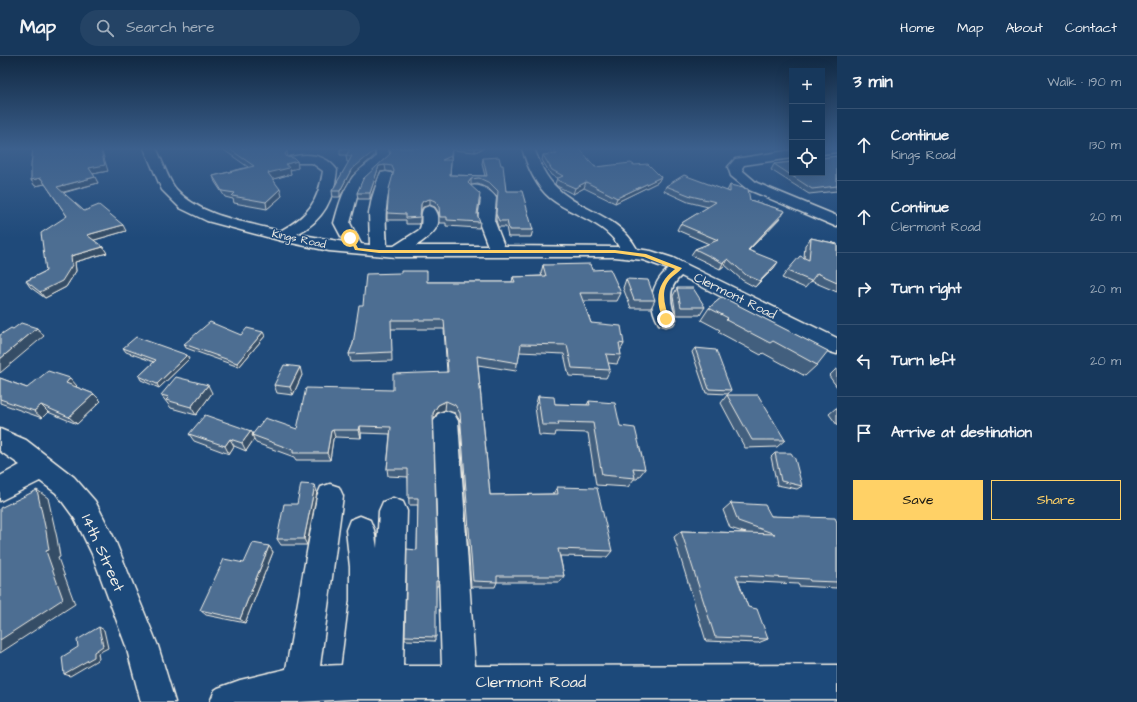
<!DOCTYPE html>
<meta charset="utf-8">
<style>
:root{--surface:#17385c;--page:#244365;--text:#f1f3f6;--muted:#9eacbb;--line:#365272;--accent:#ffd166}
body{margin:0;font-family:"Architects Daughter",sans-serif;background:var(--page);color:var(--text)}
.controls{position:absolute;right:12px;top:12px;display:grid;overflow:hidden;border-radius:0px;box-shadow:0 4px 16px #0002}
.controls button{width:36px;height:36px;display:grid;place-items:center;padding:0;border:0;border-bottom:1px solid var(--line);background:var(--surface);color:var(--text);font:20px sans-serif}
.stop{position:absolute;width:12px;height:12px;margin:-9px;border:3px solid #ffd166;border-radius:50%;background:#fff}
.stop.end{background:#ffd166;border-color:#fff;box-shadow:0 1px 4px #0008}
.list{margin:0;padding:0;list-style:none}
h2{display:flex;justify-content:space-between;align-items:center;height:52px;margin:0;padding:0 16px;font-size:17px}
h2 small{font-size:13px;font-weight:400;color:var(--muted)}
.list li{display:grid;grid-template-columns:26px 1fr auto;gap:12px;align-items:center;box-sizing:border-box;height:72px;padding:0 16px;border-top:1px solid var(--line)}
.list b{display:block;font-size:15px;white-space:nowrap}
.list p{margin:0;font-size:13px;white-space:nowrap;color:var(--muted)}
.list em{font-size:13px;font-style:normal;color:var(--muted)}
.actions{display:flex;gap:8px;padding:12px 16px}
.actions a{flex:1;padding:9px 0;border:1px solid var(--accent);border-radius:0px;text-align:center;font-size:14px;color:var(--accent)}
.actions .main{background:var(--accent);color:#111}
.icon{flex:none;width:22px;height:22px;fill:none;stroke:currentColor;stroke-width:2;stroke-linecap:round;stroke-linejoin:round}
.map{position:relative;flex:none;width:837px;height:646px;overflow:hidden}
header{display:flex;align-items:center;gap:24px;box-sizing:border-box;height:56px;padding:0 20px;background:var(--surface);border-bottom:1px solid var(--line)}
header strong{font-size:19px}
nav{display:flex;gap:22px;margin-inline-start:auto;font-size:14px}
.search{width:280px;height:36px;background:var(--page);display:flex;align-items:center;gap:10px;box-sizing:border-box;padding:0 14px;border-radius:22px;color:var(--muted);font-size:15px}
main{display:flex}
aside{flex:1;background:var(--surface)}
.map>svg:first-child{display:block}
</style>
<header>
<strong>Map</strong>
<div class="search"><svg class="icon" aria-label="search" viewBox="0 0 24 24"><circle cx="10" cy="10" r="6"/><path d="M15 15l6 6"/></svg>Search here</div>
<nav><a>Home</a><a>Map</a><a>About</a><a>Contact</a></nav>
</header>
<main>
<div class="map">
<svg width="837" height="646" viewBox="0 0 837 646">
<rect width="100%" height="100%" fill="#1f4a7a"/>
<filter id="ink" filterUnits="userSpaceOnUse"><feTurbulence type="fractalNoise" baseFrequency=".025" numOctaves="2"/><feDisplacementMap in="SourceGraphic" scale="8" xChannelSelector="R" yChannelSelector="G"/><feConvolveMatrix kernelMatrix="1 2 1 2 8 2 1 2 1" color-interpolation-filters="sRGB"/></filter>
<g filter="url(#ink)">
<g fill="none" stroke-linecap="round" stroke-linejoin="round">
<defs>
<path id="minor" d="M144,92h12c6,11 12,32 20,41 25,28 70,33 104,42 28,-15 38,-28 43,-60l-11,-8h-22l-2,-3 2,-3c17,-4 36,-3 47,13 -3,29 -13,50 -40,64l47,8 -10,-19c5,-18 10,-38 24,-52 6,-5 13,-9 18,-14v-9h12l2,10 -7,8 -15,11 -6,7 -5,13 -7,26 11,21 9,1 -1,-32 3,-15 7,-22 2,-3 5,-1 5,1 2,3c-9,29 -8,41 -6,70h7l25,-16c5,-7 0,-15 5,-22l5,-2 5,2c13,17 -5,29 -18,38h72l-10,-26 3,-21 -12,-10 2,-3c9,-2 20,4 25,12l-2,22 10,26 115,1c-13,-25 -48,-32 -69,-49 -14,-12 -23,-32 -28,-50h12c5,14 11,29 23,40 26,25 61,26 80,61l14,2 22,7 164,80v16l-7,-2 -149,-76c-14,12 -11,27 -5,43l-3,5 -7,2 -7,-2c-12,-20 -8,-40 9,-55l-25,-9 -28,-3h-219l-67,-6 -47,-10 -75,-20 -27,-13 -18,-18z
M822,92h15v4l-15,2z
M792,94v8l-48,7 -2,3 1,3 14,12 80,33v11l-90,-38 -16,-13 -3,-9 7,-8z
M446,355l8,3 4,7 17,245 362,-1v34h-485l-54,3h-88l5,-12 3,-2 22,-8 46,-11 31,-173 4,-9 9,-3 9,3 4,9 -23,170 22,-1 8,-64v-34l-4,-37 4,-10 10,-4 10,4 4,10 3,18 2,-37 4,-9 10,-4 10,4 4,9 -4,155h39l-8,-245 4,-7z
M0,373l26,11 48,37 21,24 19,37 44,108 17,56h-34l-15,-56 -34,-92 -17,-35 -19,-26 -16,-12 -40,20v-25l20,-11 -20,-14z"/>
</defs>
<use href="#minor" stroke="#f4f1e8" stroke-width="3"/>
<use href="#minor" fill="#1f4a7a" fill-rule="evenodd"/>
</g>
<path fill="#425f7e" stroke="#f4f1e8" d="M221,92h67h-3l3,9 9,4 1,7 -8,2 1,4 -18,5 9,17 -15,13 -33,-6 -1,-4 -8,-2 -10,-15 -2,-6 35,-9z
M375,92l-1,8 -22,20 -12,21h-7l-1,-6 17,-29h-2l-1,-6v-1h-6v-6z
M388,92h96l-9,4 -23,-2 -2,25 35,1 -3,-12 1,-6 50,72 -2,7h-23l-2,-10h-8l-2,-7 1,-23 -8,-8 -11,-5 -7,1h-1l7,29 3,8 -1,6 -33,-2v-3h-7v-10l-4,-6 -5,-2 -7,2 -2,3 -1,14h-14v-4h-19v-7l6,-39 -1,-2 -6,-1 -6,1 -10,27h-12l-1,-6 33,-39z
M548,92h31l16,19 39,-2 27,12 -3,5 -43,21 -31,-15 -11,6 -16,-8 -2,-2 2,-6 -6,-3 -9,-15 1,-5 10,-1z
M837,100v35l-28,3 -38,-24 3,-6z
M108,115l-15,3 5,9 -35,10 21,18 42,20 -32,9 13,13 -32,9 1,9 -10,16 -21,11 -15,-11 -4,-6 20,-10 21,-55 -22,-32 -10,2 -4,-6z
M730,129l20,15 35,11 -4,6 -32,33 25,18 -19,19 -13,-7 -17,-15 -5,4 -29,-14 4,-6 14,-5 -32,-14 3,-6 28,-17 -20,-5 -24,-11 2,-5 61,5z
M811,182l26,6v48l-26,-11 -6,7 -23,-10 5,-7 17,-13 1,-13z
M543,209l49,5 29,23 -4,8h-34l8,22 33,21 -4,7 1,4 -4,9 -9,-1 2,7 -4,8 -37,-2 -5,-22 -45,-2 -3,19 -38,-6 12,130 63,-1 4,-7 55,64 -5,6 -47,-1 4,20 -4,6h-63l-2,5h-24l-11,-166 -5,-8 -10,-3 -8,3 -4,7 5,161v5h-2l-1,55 -30,-1v-4l12,-86 1,-45h-9l-1,-28 -20,-1 -1,-7 3,-35 -29,-1v5l-26,-1 -2,2 -3,21h-34l-2,-3 -38,-14 -2,-4 -8,12 -12,-5 -5,8 -35,-13 -5,-7 62,-3 2,4 44,-6 96,-39 54,-18 -3,-43h-53l1,32 -41,1 -2,-8 4,-10 10,-39 64,-23h85l1,-5 29,-1 -1,-3z
M626,223l29,21 -4,8h-20l-8,-20z
M677,232l28,19 -5,8h-24l-3,-19z
M722,241l95,68 -12,11 -42,-23 -2,2 -43,-23 2,-2 -19,-10 8,-12z
M241,279l24,1 -26,31 -53,-19 -2,-4z
M123,292l66,11 -30,29 -18,-8 -2,-4 15,-14 -28,-10z
M695,292l36,42 -3,4 -22,-1 -14,-41z
M837,313v18l-8,-11 6,-6z
M302,319l-9,20 -16,-2 -3,-8z
M0,322l27,10 50,-2 -1,1 18,7 7,7 -24,23 -29,-12 -6,6 -42,-15z
M212,337l-16,22 -25,-7 -10,-13z
M727,339l58,45 -8,7 -32,1 -24,-45z
M538,340l17,8 32,1 2,-4 31,25 25,43 -8,10h-3l-6,8 -32,-2 -8,-52 -32,-1 -1,4 -16,-1 -4,-28z
M836,352h1v17l-8,-11z
M775,397l27,33 -5,3 -20,-4 -6,-28z
M317,436l-10,53h-26l-4,-6 20,-35z
M731,447l40,13 66,6v66l-38,-2 -1,-2 -60,-3 10,26 20,32 -10,4 -52,-2 -32,-104 7,-6 65,2 -16,-5 -7,-18z
M269,490l4,6 -28,71 -39,-8 -6,-5 44,-47z"/>
<path fill="#364d66" stroke="#f4f1e8" d="M100,92h1l7,23 -16,3 -3,-6z
M374,92h1l-1,8 -22,20 -12,21v-6l11,-21z
M475,92h9l-9,4z
M287,95l1,6 -1,4 -2,-7z
M451,100l-1,25 -8,-21z
M297,105l1,7 -8,2 1,4 -21,6 -2,-7 18,-9z
M385,109l1,6 -6,1 -10,27v-6l9,-27z
M95,121l3,6 -38,10 -3,-6z
M661,121l-3,5 -43,21 2,-5z
M41,122l4,6 -10,2 -4,-6z
M471,123v6l-3,4v-6z
M586,126l-2,6 -11,6 2,-6z
M280,133l2,7 -15,13 -1,-7z
M430,143v6l-7,2 -2,3 -1,14 1,-20 2,-3z
M785,155l-4,6 -37,38 4,-5z
M123,169l3,6 -35,10 -4,-6z
M103,191l4,6 -32,9 1,9 -10,16 -21,11 -5,-6 31,-36z
M728,203l-3,6 -5,4 3,-6z
M778,206l-4,6 -19,19 5,-6z
M37,272l7,8 -44,37v-14z
M263,276l2,4 -26,31 -2,-4z
M187,299l2,4 -30,29 -2,-4z
M300,311l2,8 -9,20 -3,-8z
M70,322l7,8 -5,4 -6,-7z
M208,329l4,8 -16,22 -5,-8z
M94,338l7,7 -24,23 -8,-7z
M446,345l-1,9 -8,3 -5,8 1,-8 5,-8z
M41,349l7,7 -6,6 -8,-7z
M360,370l1,7v5l-2,-8z
M333,374l2,7 -2,2 -3,21 -3,-7 4,-22z
M251,375l3,5 -2,-1 2,4 -8,12 -4,-8z
M230,383l4,7 -5,8 -4,-8z
M315,429l2,7 -10,53 -3,-6z
M37,434l11,8 9,40 3,19 -2,1 17,46 -75,49v-13l46,-89z
M269,490l4,6 -28,71 -5,-4z
M99,571l5,3 4,18 -10,5 1,6 -29,17 -6,-2 30,-22z"/>
<path fill="#4d6e92" stroke="#f4f1e8" d="M33,92h67l5,17 -16,3 6,9 -38,10 27,24 15,-6 24,20 -36,10 16,12 -32,9 1,9 -10,16 -22,11 -14,-11 20,-10 -5,-38 26,-17 -26,-38 -10,2v-15z
M228,92h56l3,3 -2,3 2,3 7,1 3,3 -11,3 3,4 -21,5 12,16 -14,13 -34,-6 3,-3 -13,-2 -9,-15 41,-10z
M340,92h34v3l-23,19 -11,21h-8l20,-35h-6l4,-7h-10z
M389,92h63l-1,8 -9,4h9l-1,15 37,1 -4,-18 16,-1 2,8h2l3,26h16l11,39h-24l-2,-9h-8l-3,-7 2,-23 -8,-8 -11,-5 -8,1 -3,4 12,11 -3,20 3,8 -33,-2v-3h-7l-1,-10 -4,-6 -5,-2 -7,2 -2,3 -1,13 -14,1v-4l-19,-1 2,-24 5,-18 -2,-5 -7,-1 -6,1 -9,27h-13l6,-14 28,-26z
M553,92h26l16,19 36,-4 3,2 14,-1 13,13 -44,21 -31,-16 -11,6 -16,-7 -3,-2 7,-3 -11,-6 -9,-15 14,-1z
M837,100v30l-25,3 -38,-25 18,-2v11h30v-15z
M684,119l46,17v-7l18,4 2,11 35,11 -37,39 30,12 -18,19 -14,-6 -18,-16 -5,4 -28,-14 23,-9 -38,-16 36,-22 -25,-6 -25,-10z
M811,182l26,6v38l-20,-9 -6,8 -24,-10 13,-15 9,4z
M590,208l2,6 18,-1 11,24h-41l11,30 30,3 3,18 -5,-1 2,12 -15,-1 4,16 -38,-2 -5,-23 -46,-1 -3,19 -41,-7 13,139 68,-1 -1,-7 40,1 15,63 -54,-2 6,27h-67v6l-24,-1 -13,-168 -5,-8 -9,-4 -8,4 -5,8 5,168h-2v56l-31,-1 2,-87 10,1 1,-52h-10v-29h-21l4,-42 -31,-1 -1,4h-26l-2,1 -4,22h-34v-3l-41,-15 13,-17 32,11 9,-41 87,2v-16l55,-2 -4,-52h-53l1,32 -43,2 4,-10 6,-39h4l3,-31 35,-1v-2h26v11h88l-2,-5 33,-1 -3,-11z
M626,223l22,1 7,20h-21z
M677,232h16l12,19h-24z
M722,241l106,54 -11,14 -44,-24 -3,2 -44,-23 2,-2 -19,-10z
M210,266l31,13 6,-7 16,4 -26,31 -53,-19z
M21,267l16,5 -37,31v-24l11,-7 2,1z
M136,281l51,18 -30,29 -18,-8 17,-16 -33,-12z
M695,292l21,2 15,40 -22,-1z
M284,309l16,2 -10,20 -16,-2z
M48,315l22,7 -4,5 28,11 -25,23 -28,-12 -7,6 -34,-12v-21l27,10z
M176,321l32,8 -17,22 -25,-7 3,-3 -8,-2z
M727,339h31l27,45h-33z
M538,340l16,1 1,7 35,1 -1,-4 26,2 5,23 15,2 10,41 -12,-1 2,10 -33,-3 -9,-52 -35,-1 1,3h-17z
M205,359l46,16 -9,12 -12,-4 -5,7 -36,-12z
M775,397h16l4,6 7,27 -21,-5z
M301,428l14,1 -11,54h-27l7,-35h13z
M37,434l9,41 3,19 -3,1 17,48 -63,41v-132z
M731,447l34,2 6,11 64,2 2,4v60l-27,-1 -1,-2 -73,-4 12,32 9,2 11,30 -53,-2 -34,-106 94,3 -37,-13z
M253,487l16,3 -29,73 -40,-9 24,-51 20,4z
M99,571l4,19 -9,6v5l-30,17 -2,-17 16,-10 -1,-7z"/>
</g>
<linearGradient id="sky" x2="0" y2="1"><stop stop-color="#112943"/><stop offset="0.51" stop-color="#3c608d"/><stop offset="1" stop-color="#3c608d" stop-opacity="0"/></linearGradient>
<rect width="837" height="182" fill="url(#sky)"/>
<path fill="#ffd166" d="M349,181h3l6,11 21,2h236l31,4 36,14c-3,4 -7,6 -10,9 -13,12 -7,28 -3,42l-3,2c-4,-2 -4,-6 -6,-10 -5,-18 1,-31 15,-42l-31,-12 -29,-4h-236l-24,-3z"/>
<g text-anchor="middle" dominant-baseline="central" stroke-width="3" stroke-linejoin="round" paint-order="stroke">
<g font-size="11" fill="#f4f1e8" stroke="#1f4a7a">
<text transform="translate(299 183) rotate(12)">Kings Road</text>
</g>
<g font-size="13" fill="#f4f1e8" stroke="#1f4a7a">
<text transform="translate(735 240) rotate(26)">Clermont Road</text>
</g>
<g font-size="16" fill="#f4f1e8" stroke="#1f4a7a">
<text transform="translate(103 497) rotate(66)">14th Street</text>
<text x="531" y="626">Clermont Road</text>
</g>
</g>
</svg>
<div class="controls">
<button>+</button>
<button>−</button>
<button><svg class="icon" aria-label="locate" viewBox="0 0 24 24"><circle cx="12" cy="12" r="6"/><path d="M12 2v4M12 18v4M2 12h4M18 12h4"/></svg></button>
</div>
<div class="stop" style="left:350px;top:182px"></div>
<div class="stop end" style="left:666px;top:263px"></div>
</div>
<aside>
<h2>3 min<small>Walk · 190 m</small></h2>
<ul class="list">
<li><svg class="icon" aria-label="ahead" viewBox="0 0 24 24"><path d="M12 20V5M6 11l6-6 6 6"/></svg><div><b>Continue</b><p>Kings Road</p></div><em>130 m</em></li>
<li><svg class="icon" aria-label="ahead" viewBox="0 0 24 24"><path d="M12 20V5M6 11l6-6 6 6"/></svg><div><b>Continue</b><p>Clermont Road</p></div><em>20 m</em></li>
<li><svg class="icon" aria-label="right" viewBox="0 0 24 24"><path d="M7 20v-9h11M14 6l5 5-5 5"/></svg><div><b>Turn right</b></div><em>20 m</em></li>
<li><svg class="icon" aria-label="left" viewBox="0 0 24 24"><path d="M17 20v-9H6M10 6l-5 5 5 5"/></svg><div><b>Turn left</b></div><em>20 m</em></li>
<li><svg class="icon" aria-label="arrive" viewBox="0 0 24 24"><path d="M6 21V4h12l-3 4 3 4H6"/></svg><div><b>Arrive at destination</b></div></li>
</ul>
<div class="actions"><a class="main">Save</a><a>Share</a></div>
</aside>
</main>
